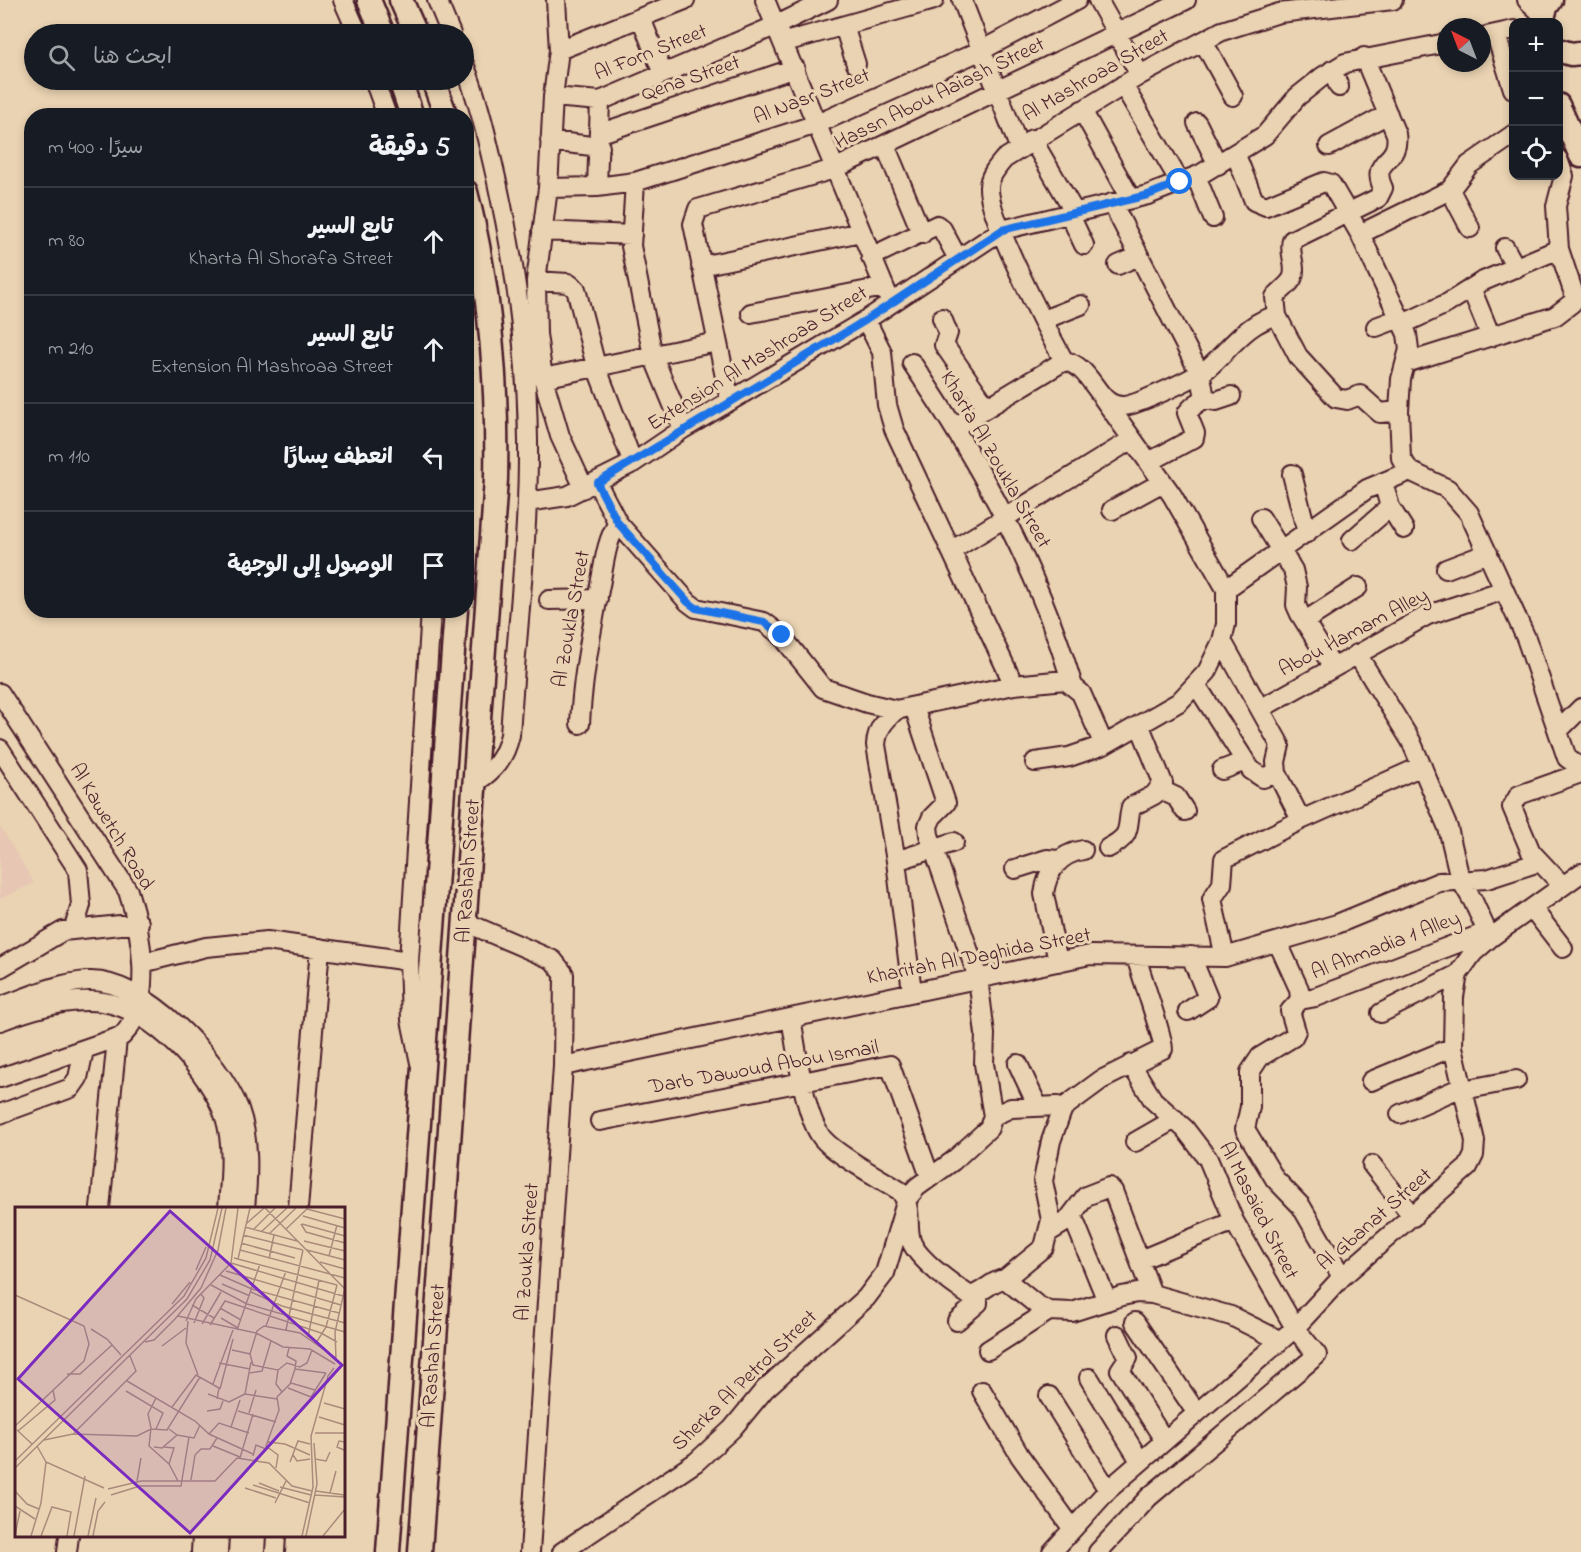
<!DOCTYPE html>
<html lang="ar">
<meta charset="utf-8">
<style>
:root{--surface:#171b24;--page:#20242c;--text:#f1f3f6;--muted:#9ea1a6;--line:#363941}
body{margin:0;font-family:"Indie Flower","Playpen Sans Arabic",sans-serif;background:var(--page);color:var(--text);direction:rtl}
.controls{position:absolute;right:18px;top:18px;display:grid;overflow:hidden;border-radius:12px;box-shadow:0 3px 9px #0003}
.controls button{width:54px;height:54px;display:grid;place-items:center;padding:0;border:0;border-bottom:2px solid var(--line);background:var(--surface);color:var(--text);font:30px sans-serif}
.compass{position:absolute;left:1437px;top:18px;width:54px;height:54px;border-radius:50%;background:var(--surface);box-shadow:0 3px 9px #0003;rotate:318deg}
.stop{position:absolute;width:18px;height:18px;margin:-14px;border:4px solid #1a73e8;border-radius:50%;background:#fff}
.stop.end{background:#1a73e8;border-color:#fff;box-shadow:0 2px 6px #0008}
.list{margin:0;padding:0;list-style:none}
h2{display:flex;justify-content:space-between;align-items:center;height:78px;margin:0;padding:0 24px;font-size:26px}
h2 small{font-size:20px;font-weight:400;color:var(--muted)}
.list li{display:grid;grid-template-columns:39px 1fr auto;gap:18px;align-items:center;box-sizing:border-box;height:108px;padding:0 24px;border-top:2px solid var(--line)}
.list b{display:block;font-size:22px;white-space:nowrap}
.list p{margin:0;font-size:20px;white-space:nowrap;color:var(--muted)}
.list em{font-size:20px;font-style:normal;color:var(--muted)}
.icon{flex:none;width:33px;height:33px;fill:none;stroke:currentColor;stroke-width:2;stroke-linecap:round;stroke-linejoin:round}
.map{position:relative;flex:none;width:1581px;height:1552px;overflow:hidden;direction:ltr}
.search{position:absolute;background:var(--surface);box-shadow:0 3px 9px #0003;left:24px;top:24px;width:450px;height:66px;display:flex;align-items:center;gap:15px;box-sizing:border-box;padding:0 21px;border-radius:33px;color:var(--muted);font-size:22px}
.panel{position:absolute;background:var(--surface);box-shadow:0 3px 9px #0003;left:24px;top:108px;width:450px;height:510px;border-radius:24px;direction:rtl}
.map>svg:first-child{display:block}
</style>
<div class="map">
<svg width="1581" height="1552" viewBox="0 0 1581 1552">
<rect width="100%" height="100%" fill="#ead3b2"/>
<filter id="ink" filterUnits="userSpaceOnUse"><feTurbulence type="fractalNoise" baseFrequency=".0167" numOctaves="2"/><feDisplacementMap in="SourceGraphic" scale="12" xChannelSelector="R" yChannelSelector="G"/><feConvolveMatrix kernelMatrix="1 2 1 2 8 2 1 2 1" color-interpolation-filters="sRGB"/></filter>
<g filter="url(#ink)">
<path fill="#e7c6b4" d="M0,826l34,57 -34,16z"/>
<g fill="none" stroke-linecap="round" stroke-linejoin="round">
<defs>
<path id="minor" d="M343,0l15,34
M437,0l14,34
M556,0l3,50 -6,47 -5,91 -12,93 1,53 6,44 17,58 24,52
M765,0l126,303
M962,0l57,147
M1098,0l42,75
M1527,0l16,15
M641,18l22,56
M844,26l12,38
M1496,35l17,54
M1482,37l32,-7
M1203,41l30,55
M785,42l149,-42
M559,50l126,-50
M464,64c15,37 24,79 33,118 19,85 30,171 31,258 1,98 -12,197 -18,295 -5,22 -15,35 -34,47
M1332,70l7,17
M374,80l13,36
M1123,85l57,97
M553,97l47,4 177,-76 51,-25
M1082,110l49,89
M1197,123l21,42
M601,133l194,-65
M1032,139l42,72
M550,141l50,6
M885,145l37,89
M1329,146l59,-32
M1236,155l18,46 12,5 58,-24 7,2 29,50 47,100 2,15 -8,30 -2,32 2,47 9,13 38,18 21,24 57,125 41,120 14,10
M1196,176l17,42
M635,182l-4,64 22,110 30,73
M597,187l3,-86
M548,188l49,-1 38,-5 182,-58 165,-74 95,-50
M1450,190l20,38
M1112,203l88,171c9,37 3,18 -13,39l8,20 -1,5 -45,24
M1069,213l15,32
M542,231l90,4
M1360,234l90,-44 19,-25 45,-31
M1505,248l11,20
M871,257l66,-32 5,4 16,30
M1118,265l21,-9
M701,266l160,-34
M536,281l32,2 8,6 20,77 37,97
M1471,288l20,49
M751,313l133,-26
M1277,316l-2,-19c5,-6 13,-11 17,-18 6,-12 -4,-26 0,-39l86,-42 5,-10c-14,-30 18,-24 13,-54l-32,-77
M942,318l6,15 -4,12 43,62
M866,320l16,32 5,53 7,24 120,256
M1043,320l38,-15
M1403,324l45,-21 33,-21 78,-33
M1376,327l24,-9
M1064,361c-16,-29 -77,-146 -75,-174 0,-11 9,-21 15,-28l136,-84 82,-44 57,-18 114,-13
M912,363c69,102 124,202 160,320
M1406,363l149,-47 17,-13 3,-6 -16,-48 -3,-43 8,-30 -6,-17
M543,378l174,-36
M1204,399l12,2 15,-5
M730,401l-37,-177 5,-15 136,-40 352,-169
M955,427l109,-66c30,5 32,47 60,45 13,-1 73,-29 84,-38 20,-17 41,-48 69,-52l21,40 38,42 11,2 13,-5 20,18 19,-2
M1292,474l15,59
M1383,482l7,25 14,22
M597,483l21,40 70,79 8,6 68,14 17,13 42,53 44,15 29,7
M527,502l40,-6 66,-33 50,-34 183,-109 136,-90 146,-35 53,-21 64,-39 32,-38 25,-20 23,-14 101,-20
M1112,510l51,-28
M1261,518l32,52 4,17 -1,18 4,9 33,53
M1352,540l38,-33
M951,551l180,-111
M1446,569l42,-16
M1226,589l141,-100 43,-18
M549,600l49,-1
M1305,621l53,-34
M1222,641l58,104 -4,17 1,11 24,47
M1357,654l54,87 37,87 12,51 13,22 17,37
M1197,686l54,84 12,8 14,-5
M0,693l128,198c13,39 27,112 -6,145l-122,42
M1260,709l168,-94 76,-25
M580,724c2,-45 11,-89 19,-134 5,-22 6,-48 19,-67
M1558,731l23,-23
M0,749l78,121 3,35 -7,23
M1035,762l34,-5 35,-12 75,-43 28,-30 15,-31 4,-17v-35l-54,-94 -69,-97
M1222,770l23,-9
M1159,789l17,8 9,14
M1108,848c25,-13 18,-19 23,-41l23,-12 9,-12 -23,-57
M896,861l58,-19
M1015,869l32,-10 12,1
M1563,886l-32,-34 -19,-45 7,-12 62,-22
M1532,908l31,40
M465,922l88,38 11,14 -1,92 -33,486
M1278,943l21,46 1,11 -10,11 6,20 -3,6 -33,20 -10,15v35l-5,22 30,50 26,27 41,71
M1225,957l-13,-58 10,-15 2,-25 77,-39 121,-54
M1058,962l-14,-68c3,-24 15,-40 39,-44
M142,963l64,-16 61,-6 142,20
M0,968l63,-37 76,-8
M912,992l-16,-131 -20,-116c1,-16 8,-24 20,-35l118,-25 51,-5 16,13 23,52
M1300,1000l16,-3 171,-65
M0,1007c28,-10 57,-24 88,-26 56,-3 132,79 151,128 11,30 9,68 6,99
M1188,1011l20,-13 -17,-42
M1381,1013l77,-39
M791,1018c6,32 12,91 29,117 10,17 62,44 80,56 13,16 6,32 11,50 7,19 43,44 59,55 13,-3 22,-16 35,-17l32,26 12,6 23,1 50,-16 15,-3 15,1 79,22 48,24
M0,1021c31,-12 69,-24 103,-19 50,8 106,68 122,115 9,29 5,62 3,91
M420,1063l-9,-43 -2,-59 22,-351
M1018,1064l20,43
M563,1066l527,-111 135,2 112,-33 102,-42 48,-3 52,-17
M1371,1081l82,-34
M1463,1090l53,-10
M1063,1108l38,-28 62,-31c2,-6 -24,-80 -27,-93
M0,1114l71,-26 7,-10 6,-28
M1400,1114l62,-27
M993,1116l18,-8 47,-2 5,2 -12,33 -8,40 8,39 -7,27 -39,32
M600,1121l290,-56 40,112
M1135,1142l40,-23
M1372,1165l41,52
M100,1208l17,-169
M298,1208l22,-260
M1072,1215l35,86
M1049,1232l18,-11 19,-25 23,-9 4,4 39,103
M1140,1260l94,-39
M957,1321l21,-18v-9
M1135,1322l61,90
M1117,1335l11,23 -8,12 44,70
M988,1350l61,-39
M1089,1378l51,83
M982,1391l38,65 52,72
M1049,1396l59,94
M67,1552l2,-16
M201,1552l1,-16
M218,1552l1,-16
M275,1552l1,-16
M562,1552l134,-90 36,-33 33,-40 101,-91 19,-25 22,-74 10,-12 36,-26 36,-33 4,-12 -9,-52 1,-30 -7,-56 -49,-143 -1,-9 4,-9 14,-14 -32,-96
M1052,1552l56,-62 187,-162 47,-51 126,-110 6,-12 1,-14 -22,-94 1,-50 4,-23 15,-21 17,-15 91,-65
M1098,1552l51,-55 168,-142 -22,-27 -61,-107 -26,-62 -23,-30 -32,-29 -22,-36"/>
<path id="major" d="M369,0l14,34
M401,0l15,34
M1542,22l4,-15 5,-7
M1558,50l13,4 10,-1
M400,80l12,36
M433,80l13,36
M1558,105l23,51
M388,1552l68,-942
M420,1552l76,-1073c2,-96 -6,-194 -30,-287"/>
</defs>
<use href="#minor" stroke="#4a1f2b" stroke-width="22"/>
<use href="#major" stroke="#4a1f2b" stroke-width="27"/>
<use href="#minor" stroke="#ead3b2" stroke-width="18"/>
<use href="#major" stroke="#ead3b2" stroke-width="22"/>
</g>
</g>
<g fill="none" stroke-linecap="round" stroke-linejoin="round" filter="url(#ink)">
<path stroke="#1a73e8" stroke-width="8" d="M782,635l-18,-13 -68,-14 -8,-6 -70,-79 -21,-40 269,-163 136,-90 146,-35 32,-13"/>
</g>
<g text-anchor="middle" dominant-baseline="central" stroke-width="6" stroke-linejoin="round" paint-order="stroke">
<g font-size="21" fill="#4a1f2b" stroke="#ead3b2">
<text transform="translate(651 53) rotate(-22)">Al Forn Street</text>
<text transform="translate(1096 76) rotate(-30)">Al Mashroaa Street</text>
<text transform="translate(691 79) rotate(-19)">Qena Street</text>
<text transform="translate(940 94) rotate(-26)">Hassn Abou Aaiash Street</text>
<text transform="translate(812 97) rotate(-21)">Al Nasr Street</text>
<text transform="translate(758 359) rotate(-32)">Extension Al Mashroaa Street</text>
<text transform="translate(995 460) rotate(60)">Kharta Al Zoukla Street</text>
<text transform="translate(572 619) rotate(-80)">Al Zoukla Street</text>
<text transform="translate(1354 633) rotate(-28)">Abou Hamam Alley</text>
<text transform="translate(111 827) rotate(59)">Al Kawetch Road</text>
<text transform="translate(469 871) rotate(-86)">Al Rashah Street</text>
<text transform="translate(1386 946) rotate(-21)">Al Ahmadia 1 Alley</text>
<text transform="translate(979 957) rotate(-11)">Kharitah Al Daghida Street</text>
<text transform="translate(764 1068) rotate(-10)">Darb Dawoud Abou Ismail</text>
<text transform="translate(1258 1211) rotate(63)">Al Masaied Street</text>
<text transform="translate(1375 1220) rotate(-41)">Al Gbanat Street</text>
<text transform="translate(528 1252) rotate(-86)">Al Zoukla Street</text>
<text transform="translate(434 1356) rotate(-86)">Al Rashah Street</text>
<text transform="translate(745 1381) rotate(-44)">Sherka Al Petrol Street</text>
</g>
</g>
<g transform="translate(15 1207)">
<rect width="330" height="330" fill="#ead3b2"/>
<path fill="none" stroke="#aa8b7c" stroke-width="1.5" d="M250,1l80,81M292,2l38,10M288,9l42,12M231,17l18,-16M286,17l5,8 39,11M287,17l43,12M230,20l52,14M239,22l21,-21M271,22l22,-21M246,25l26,-24M254,27l27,-26M228,28l60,15M289,34l41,10M226,36l54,15M225,43l105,28M292,43l38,10M314,49l8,-31M219,51l103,27M223,52l12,-51M254,52l5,-24M305,55l25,7M216,56l112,33M181,63l10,-23M211,64l115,34M205,68l32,14 87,24M207,77l28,12M196,78l36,19 98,28M236,85l31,14 63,17M0,88l69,31 5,18 -5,17 -69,65M157,97l18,-22M177,98l22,13M205,101l21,12M163,109l78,17 27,14 27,2 25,15M206,111l17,10M171,114l10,-22 35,-36 7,-55M173,114l-2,22 12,32M179,116l10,-25 -3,-4M187,117l19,-32M195,118l15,-24 96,32 16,9M251,119l20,-55M76,122l16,10 14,16M222,123l23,-66M271,123l17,-80M293,130l11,-57M130,135l9,-2 21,-21 26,-31 17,-38 8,-42M301,136l10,-16 11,-42M147,139l24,-18M217,143l18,4 3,11 25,5 -2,14 6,8M235,147l7,-23 7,-5 36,7 36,25M321,152l-1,-27 10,-44M204,156l31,6M280,162l31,4M263,163l9,-7 13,4 7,-4 5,-13M235,166l12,-2 9,-30M52,167h13l32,-29M112,174l68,40 14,13 44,20M276,176l24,7M198,177l20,-54M273,181l23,9 15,-24M205,182l13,-50M111,184l37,22 -7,16M193,187l21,8 16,-8M230,187l6,-32M230,187l32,5M141,191l-8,16 3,14 -2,18 20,18 9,17M309,196l21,6M157,200l24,-32 23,13 -2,11M192,204l13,-2 3,-8M223,204l38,11M234,206l7,-23M304,210l26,8M216,220l9,-27M2,223l15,14M3,224l37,-31 -2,-10M59,226l62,-62 -6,-15M300,226h30M194,227l10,-11 30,10M162,228l17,3 6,-13M29,233l29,-6 64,2 14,-7 16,1 33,-53M253,235l17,2 25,11M22,239l9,16 58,26M198,239l27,11M139,240l8,1 15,-13 -8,-6M149,240l10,1 -5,16M329,243l-7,-3 2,-6 6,1M278,248l4,6 13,-2M238,249l3,-11 10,4M225,251l13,-44M300,252l11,2 4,-9M0,254l169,-165 22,-38 12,-50M275,255l8,-21 12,3M0,261l172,-169 23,-39 12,-52M261,261l2,-13 -12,-9 13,-36 -2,-13 13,-13 5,-15 1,-8 -9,-5 2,-8M176,273l4,-25 6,-6h9l7,-11M122,274l4,-23M244,276l20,8M238,278l57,18M265,280l31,8M230,281l31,10M93,282l33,-8h74l22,-23 32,5 23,23 20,5M0,284l12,13 12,5M301,284l28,4M315,286l6,-22M96,288l29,-9h41l8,-49M300,288l30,2M260,296l11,-22M0,299l20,13M0,328l5,-24M16,329l10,-33 5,-41M26,329l11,-29 19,5 -4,24M59,329l11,-60M73,329l8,-38M78,329l5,-25 7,-9M287,329l11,-49 -2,-51 17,-60 6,-8M291,329l11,-52 -3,-41M308,329l22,-27"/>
<path fill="#7b2cbf" fill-opacity="0.15" stroke="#7b2cbf" stroke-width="3" d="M155,4l172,154 -152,168 -172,-154z"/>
<rect width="330" height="330" fill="none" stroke="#4a1f2b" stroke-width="3"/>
</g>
</svg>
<div class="controls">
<button>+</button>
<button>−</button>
<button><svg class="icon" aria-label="locate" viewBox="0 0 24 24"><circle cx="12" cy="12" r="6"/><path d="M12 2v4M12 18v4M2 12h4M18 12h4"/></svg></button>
</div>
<svg class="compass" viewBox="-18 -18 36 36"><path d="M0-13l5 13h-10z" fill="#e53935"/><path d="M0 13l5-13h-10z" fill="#9ea1a6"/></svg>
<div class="stop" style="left:1180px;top:182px"></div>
<div class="stop end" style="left:782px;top:635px"></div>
<div class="search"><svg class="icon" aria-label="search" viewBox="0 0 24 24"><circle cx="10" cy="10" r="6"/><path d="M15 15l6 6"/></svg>ابحث هنا</div>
<section class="panel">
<h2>5 دقيقة<small>سيرًا · 400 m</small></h2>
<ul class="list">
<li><svg class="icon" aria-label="ahead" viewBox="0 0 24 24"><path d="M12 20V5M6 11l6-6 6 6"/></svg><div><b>تابع السير</b><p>Kharta Al Shorafa Street</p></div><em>80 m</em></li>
<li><svg class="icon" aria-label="ahead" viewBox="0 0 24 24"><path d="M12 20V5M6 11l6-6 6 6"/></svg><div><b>تابع السير</b><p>Extension Al Mashroaa Street</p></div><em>210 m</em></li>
<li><svg class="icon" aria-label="left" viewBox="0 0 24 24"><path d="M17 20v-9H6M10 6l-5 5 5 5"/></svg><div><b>انعطف يسارًا</b></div><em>110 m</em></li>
<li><svg class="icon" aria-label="arrive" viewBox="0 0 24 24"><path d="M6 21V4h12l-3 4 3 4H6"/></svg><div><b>الوصول إلى الوجهة</b></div></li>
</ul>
</section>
</div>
